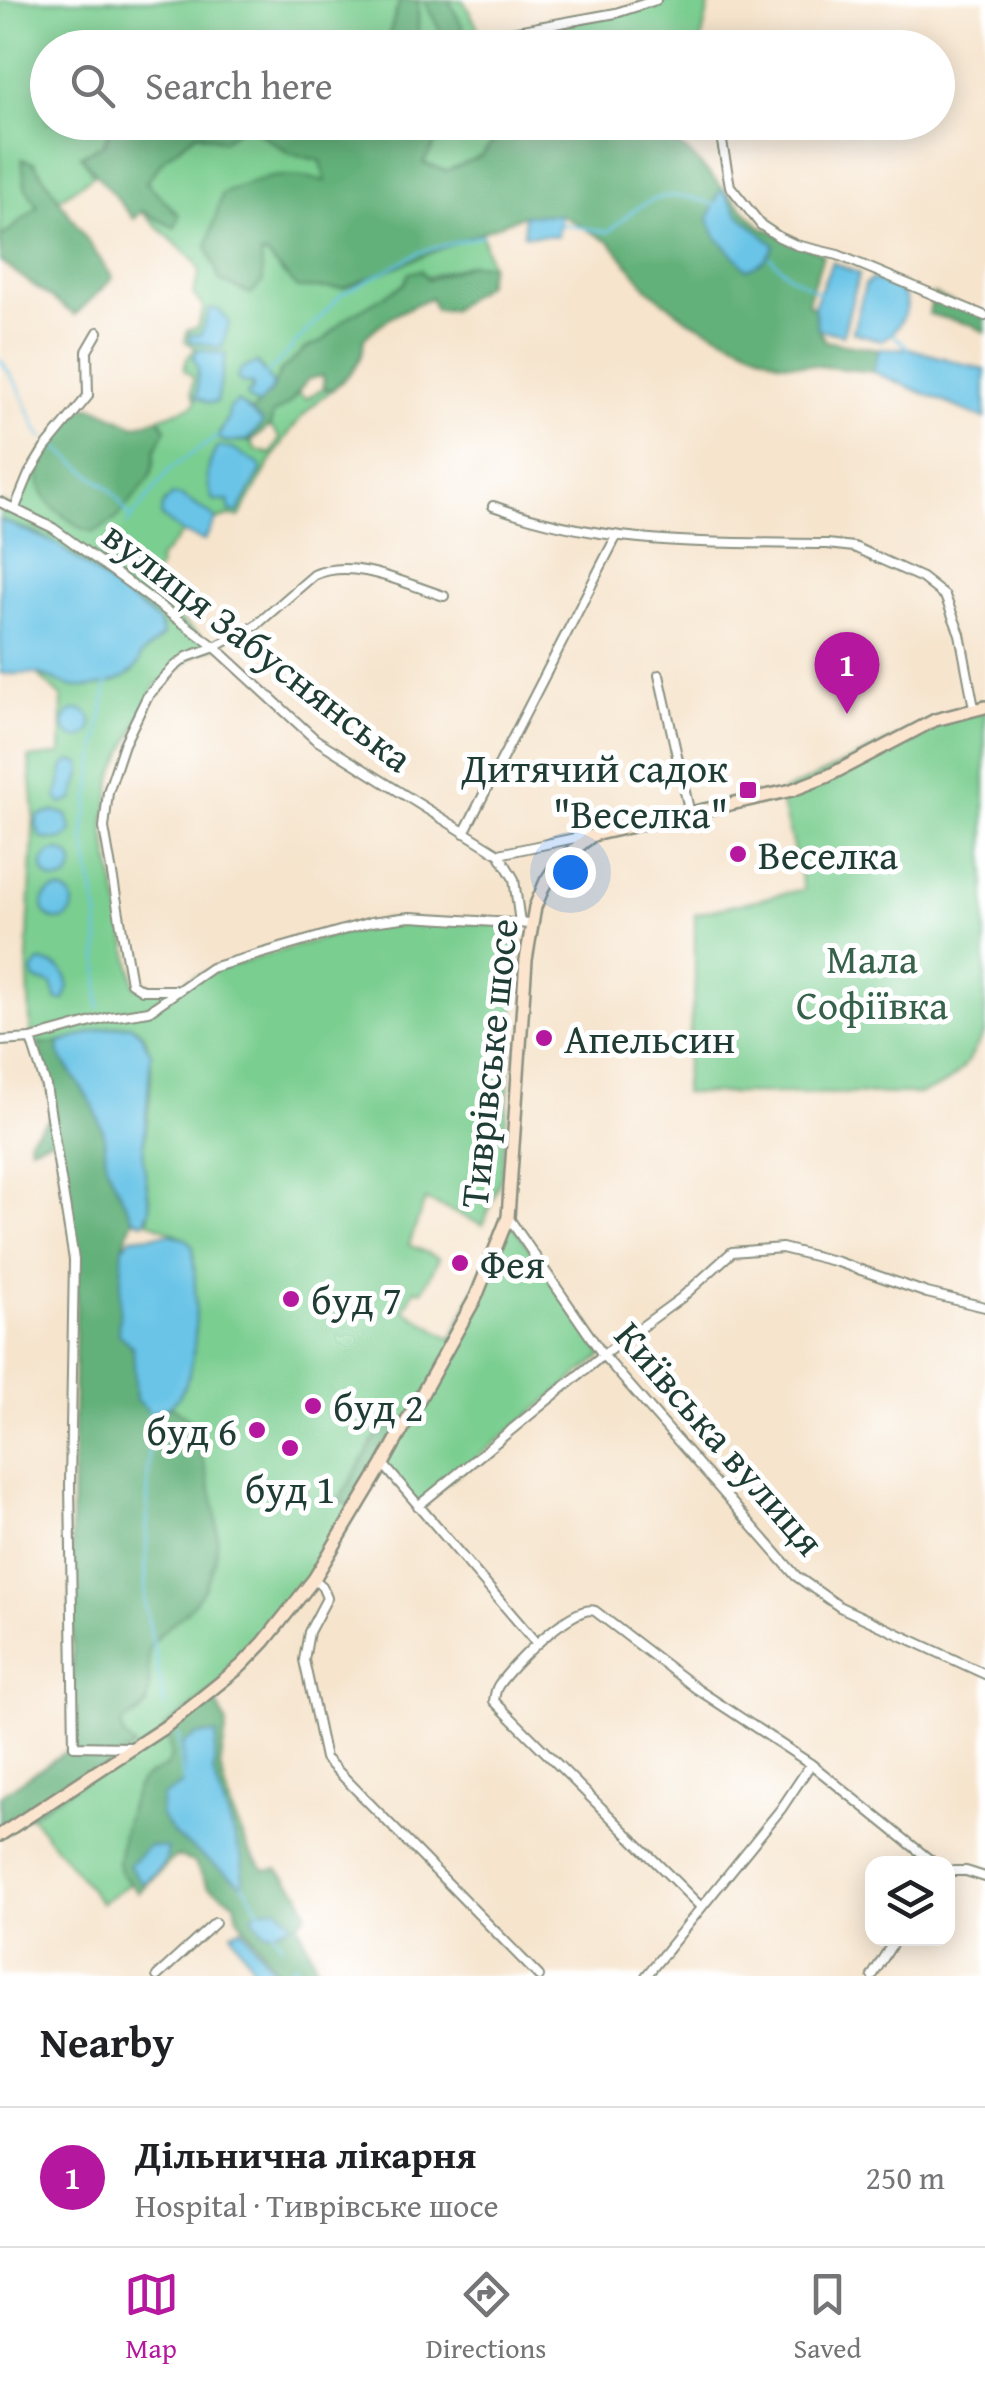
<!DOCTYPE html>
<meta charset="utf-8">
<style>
:root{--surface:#fff;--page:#f2f2f2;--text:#202124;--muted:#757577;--line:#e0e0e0;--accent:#b5179e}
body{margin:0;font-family:"Gentium Book Plus",serif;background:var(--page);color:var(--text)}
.controls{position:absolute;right:30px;bottom:30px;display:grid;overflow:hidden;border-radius:20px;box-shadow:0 5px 25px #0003}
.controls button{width:90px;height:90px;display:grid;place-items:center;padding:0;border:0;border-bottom:2px solid var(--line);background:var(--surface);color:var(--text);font:50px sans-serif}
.you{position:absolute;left:570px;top:872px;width:35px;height:35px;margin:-25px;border:8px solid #fff;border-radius:50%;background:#1a73e8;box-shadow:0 0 0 15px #1a73e833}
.badge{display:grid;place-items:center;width:65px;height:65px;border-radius:50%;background:var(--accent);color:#fff;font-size:32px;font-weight:700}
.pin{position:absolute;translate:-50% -82px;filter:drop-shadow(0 2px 5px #0008)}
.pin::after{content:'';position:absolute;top:52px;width:35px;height:30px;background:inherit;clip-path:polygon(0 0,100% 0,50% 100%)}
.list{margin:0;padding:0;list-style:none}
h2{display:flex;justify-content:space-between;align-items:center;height:130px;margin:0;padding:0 40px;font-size:42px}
h2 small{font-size:32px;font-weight:400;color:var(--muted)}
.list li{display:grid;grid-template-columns:65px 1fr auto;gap:30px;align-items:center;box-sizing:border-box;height:140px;padding:0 40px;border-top:2px solid var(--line)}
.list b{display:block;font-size:38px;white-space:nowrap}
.list p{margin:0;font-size:32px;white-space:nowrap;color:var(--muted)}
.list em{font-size:32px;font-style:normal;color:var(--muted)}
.icon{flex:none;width:55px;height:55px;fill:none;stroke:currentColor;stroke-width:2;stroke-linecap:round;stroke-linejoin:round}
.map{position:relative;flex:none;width:985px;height:1976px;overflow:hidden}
.search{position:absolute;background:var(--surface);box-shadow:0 5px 25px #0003;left:30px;right:30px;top:30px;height:110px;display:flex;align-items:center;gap:25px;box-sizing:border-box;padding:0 35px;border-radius:55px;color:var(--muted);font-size:38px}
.sheet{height:270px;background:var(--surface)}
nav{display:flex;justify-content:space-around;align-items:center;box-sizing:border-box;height:140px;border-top:2px solid var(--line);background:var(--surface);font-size:28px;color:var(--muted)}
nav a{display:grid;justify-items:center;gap:5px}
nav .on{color:var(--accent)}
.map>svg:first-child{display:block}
</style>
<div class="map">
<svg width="985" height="1976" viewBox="0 0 985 1976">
<rect width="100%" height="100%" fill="#fff"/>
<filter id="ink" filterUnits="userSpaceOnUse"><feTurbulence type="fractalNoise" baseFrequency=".01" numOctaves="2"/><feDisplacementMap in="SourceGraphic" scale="20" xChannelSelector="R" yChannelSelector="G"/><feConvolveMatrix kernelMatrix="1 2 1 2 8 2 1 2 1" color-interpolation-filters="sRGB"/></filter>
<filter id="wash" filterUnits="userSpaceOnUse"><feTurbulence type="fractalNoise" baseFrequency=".0048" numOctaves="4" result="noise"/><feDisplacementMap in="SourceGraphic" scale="40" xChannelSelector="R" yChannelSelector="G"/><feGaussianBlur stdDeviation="2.25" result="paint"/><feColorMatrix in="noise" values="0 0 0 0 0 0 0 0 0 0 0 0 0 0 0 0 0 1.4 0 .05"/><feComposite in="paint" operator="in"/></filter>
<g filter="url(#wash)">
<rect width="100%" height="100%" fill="#f6e4cc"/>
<path fill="#7ace90" stroke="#4c8662" stroke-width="2.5" d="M0,0h400v1l-15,46 -152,1 -31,-4 -26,4h-128v74l64,1c-3,20 -13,26 -31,33l13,19 -35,24 -25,-36 -9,23 13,21 -34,28h-4z
M418,0h5l20,35 8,5 8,-3 3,-9 -13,-28h14l20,37 133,-24 40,-13h54l-10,47 -282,1z
M437,123h90l-25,9 -22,25 -34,14 -23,-8 14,-28z
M246,124l43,29 32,8 6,20 -67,74h7l18,21 59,12 137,-57 9,34 -20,-1 -66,20 -59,35 -22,23 -17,6 -26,24 -9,19 2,-7 -15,-21 -8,19 2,10 -5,6 11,7 -6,7 -15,-10 -20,36 10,4 24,-1 5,9 15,4 9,-16 -10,-12 3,-12 16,-10 9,-11 8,6 18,-11 8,2c-45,30 -65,82 -93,127l-10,-1 -13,4 -3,-4 -49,-14 -2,14 21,17 -25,27 1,8 -18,23 74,56 -17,5 -42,34 -43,89 -9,53 31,159 39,3 21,-14 188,-56 137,3 -18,252 -19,50 -58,-25 -16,45 30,13 -17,33 -7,-2 -11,21 48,29 56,-122 95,138 -185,151 -35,-42 -44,35 17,11 -42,69 -102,113 -39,61 -2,9 -35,27 -18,73 11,22 -28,19 -71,-88 104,-68 -13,-13 1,-11 17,-9 9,-10 -22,-134 10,-187 4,6 51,-29 5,-31 -3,-82c-9,-13 -32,-18 -45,-26 5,-20 -4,-41 -5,-61 -1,-27 27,-131 -16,-135 -29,-2 -72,30 -96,14l-4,-81 7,-145 -5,-55 32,-4 1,-56 -25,-24c32,13 64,14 96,-2l7,-16 23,-20 -1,-8 -10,-14 -80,-60 -31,-19 -41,-15v-18l14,6 31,-60 -5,34 75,38 37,-48 3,-22 9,-26 -5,-6 35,-13 2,-5 -4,-8 1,-15 -9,-7 3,-12 9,-10 -11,-7 3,-11 9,-2 7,-20 -11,-14 7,-22 -6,-11 -53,-50 34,17 4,-13 -33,-33 20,-25 31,-24z
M985,707v325c-20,34 -26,51 -66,62l-236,-1 12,-108v-71l109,-25 -25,-95 156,-74z"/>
<path fill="#63b17a" stroke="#417757" stroke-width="2.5" d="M400,0h18v47h-33z
M423,0h26l14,28 -4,9 -9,3 -7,-5z
M437,122l-3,24 -11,17 23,8 34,-14 22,-25 19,-8 110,-1 19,6 37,22 73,75 63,28c-4,19 -12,32 -15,51l6,1 4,22 7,13 54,8 -6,23 -94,-10 -92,-43 -39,-30 -37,-46 -50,-28h-37l-180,73h-46l-31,-33h-6l2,26 -12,13 -31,-13 -13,-34 15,-53c42,-18 58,-23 104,-13l-5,-20 -32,-8 -43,-29 -23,17 -26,-8 -31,24 -20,25 33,33 -4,13 -33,-17 -8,8 -53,-63 24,-13 7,-20z
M22,159l12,4 79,115 -38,37 -75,-54v-26h4l34,-28 -13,-21z
M470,264l20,1 -4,19 -35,26h-16l-4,-12c-23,9 -51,23 -67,41 -1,25 -14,35 -32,51l-8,-2 -1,-12 -15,3 -19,25 -16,10 -3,12 -19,15 -3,-1 14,-18 -10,-10 19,-21 9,-19 26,-24 17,-7 22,-22 59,-35 5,-11 12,-3 7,10z
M933,294l52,22v17l-13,-8 -43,-11z
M81,407h13l41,19 24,-8 7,11 -11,21 -1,14 -5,15 -34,41 -21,12c-14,-2 -23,-11 -34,-19 -46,-34 -6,-76 21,-106z
M60,1043l-2,6 5,12 30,44 11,28 2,31 27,55 -10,28 6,95 6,10 1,48 20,12 15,-6 18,13 6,12c14,58 41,111 3,167 -13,19 -38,31 -49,50 -4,40 14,52 -27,75 -3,12 5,17 13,24l-135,88v-39l74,-50 -3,-177 6,-310 -21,-121 -26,9 -1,-9 26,-25 -17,-69z
M386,1420l16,9 -46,81 -17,-10z
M212,1692l15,33 -7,42 12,45 19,42 14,16 13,-1 22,24 7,20 -9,10 23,53h-50l7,-4 -40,-55 -3,-15 -27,-16 -14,-24 -18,-6 -38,37 -18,-21 -2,-10c4,-23 8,-51 18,-72 15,-34 47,-2 29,-63z"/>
<path fill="#69c4e7" stroke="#44808e" stroke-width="2.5" d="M720,191h4l14,23 36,31c-6,14 -13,19 -27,24l-31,-33 -8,-17z
M524,215h37l-3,21 -34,-1z
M832,262l27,12 -16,61 -25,-6 -4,-23z
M872,279c19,7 44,14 31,38 -6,12 -10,17 -22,24l-28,-9 12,-47z
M210,309l9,1 10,12 -7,26 -32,-7 -1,-6 12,-1z
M908,348l77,22v49l-112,-47 6,-23z
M198,349l28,5 -9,48 -8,1 -12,-6 1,-30 -5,-9z
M257,363l16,21 -2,7 -13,14 -11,-7v-5l5,-1 1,-8 -11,-1 -5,-5 4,-9z
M237,401l26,21 -15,18 -21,2 -10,-4 11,-19 1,-11z
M218,446l16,4 26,15 1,6 -23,41h-8l-2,-11h-15c-8,-22 -7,-35 5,-55z
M172,495l9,1 32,20 3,4 -12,21 -21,-8 -22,-17 1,-9z
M0,520l57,24 101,77 5,15 -23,20c-1,24 -44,33 -64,31 -14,-1 -25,-10 -38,-13 -13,-2 -25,2 -38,-1z
M64 724a14 14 0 1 1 28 0a14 14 0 1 1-28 0Z
M71,761l10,2 1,9 -9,28 -12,4 -4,-7 7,-31z
M55,811l12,4 5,17c-8,10 -21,9 -32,5l-4,-13 2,-8z
M43 866a15 15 0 1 1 30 0a15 15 0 1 1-30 0Z
M43 905a15 15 0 1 1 30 0a15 15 0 1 1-30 0Z
M39,962c24,1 35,17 25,38h-7l-5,-16 -17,-4 -3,-9z
M130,1025l9,6 12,22 -8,105 7,52 -6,13 -11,-4 -27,-55 -2,-31 -11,-28 -34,-51 1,-11 42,-14z
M169,1234l16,4 8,9c1,40 17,163 -43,165l-14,-12 -3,-53 -15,-13 5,-87 9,-9z
M217,1734l-4,38 29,87 1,26 -67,-48 -16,-22 2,-18 21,-13v-40l15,-9z
M149,1846l18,2c2,17 -12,25 -24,36l-14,-19z
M277,1907l16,16 -19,9h-9l-13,-16 8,-6z
M242,1928l32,43 -20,5c-3,-21 -17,-26 -22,-44z"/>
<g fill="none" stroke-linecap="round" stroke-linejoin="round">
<path stroke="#69c4e7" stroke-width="2.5" d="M560,224l49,8c37,-36 59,-46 108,-26
M770,257l20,19 30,17
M892,333l16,15
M0,359l19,29 19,44 5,6
M265,376l77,-82 78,-42 63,-17
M55,446l59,47 17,26
M127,524l43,-55 47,-32
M99,1008l-1,-90 -14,-83 23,-153
M150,1410l-5,193 20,104
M178,1734l5,49
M243,1884l17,27
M273,1931l9,14
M294,1965l7,11
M288,1976l5,-12"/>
</g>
</g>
<g filter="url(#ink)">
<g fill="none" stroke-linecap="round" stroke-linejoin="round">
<defs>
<path id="street" d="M483,37l133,-24 40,-13
M720,131l10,55 31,39 18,12 17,8 42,10 147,61
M0,502l53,26 87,63 75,56 100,92 184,115 90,-19
M493,506c115,41 214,36 334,38l27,3 68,31 23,18 15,38 14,74
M15,508l14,-34 16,-26 43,-52 -1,-45 11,-19
M659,675l31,139
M464,833l152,-296
M499,854l15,25 6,44
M174,990h-32l-11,-7 -27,-155 4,-36 16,-48 23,-47 27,-30 13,-10 28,-10 40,-21 59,-51c40,-18 91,9 130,21
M31,1039l15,47 28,174 -4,224 4,262 56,1
M0,1041l31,-2 79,-22 39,-6 62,-43 160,-46 39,-5 121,7
M508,1217l95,138 193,221 44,31 145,67
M383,1464l154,180
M418,1506l185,-151 78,-57 51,-46 50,-4 56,14 89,31 58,14
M314,1579l8,7 5,12 -18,34 -5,28 21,98 214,218
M948,1871h18l19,6
M700,1906l-206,-205c1,-5 1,-10 4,-15 12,-19 75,-83 97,-75l102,78 114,75 124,100
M157,1976l58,-53
M646,1976l135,-167 30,-45
M872,1976l24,-38"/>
<path id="secondary" d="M0,1835l165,-108 76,-61 23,-24 50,-63 69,-115 93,-167 32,-80 18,-257 9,-53 11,-26 13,-20 34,-26 199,-45 36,-14 107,-56 50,-13"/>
</defs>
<use href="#street" stroke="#8a9080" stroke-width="12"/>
<use href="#secondary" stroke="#8a9080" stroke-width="16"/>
<use href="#street" stroke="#fff" stroke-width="8"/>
<use href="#secondary" stroke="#fce5cf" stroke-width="11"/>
</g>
</g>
<g fill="#b5179e" stroke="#fff" stroke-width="4">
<rect x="738" y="780" width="20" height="20" rx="5"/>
<circle cx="738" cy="854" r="10"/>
<circle cx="544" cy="1038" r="10"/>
<circle cx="460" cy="1263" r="10"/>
<circle cx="291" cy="1299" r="10"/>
<circle cx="313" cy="1406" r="10"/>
<circle cx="257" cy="1430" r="10"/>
<circle cx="290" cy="1448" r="10"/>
</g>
<g text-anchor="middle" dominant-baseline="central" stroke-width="10" stroke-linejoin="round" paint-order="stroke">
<g font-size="40" fill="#1f3d34" stroke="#fff">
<text transform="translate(258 646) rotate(38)">вулиця Забуснянська</text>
<text transform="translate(488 1063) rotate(-84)">Тиврівське шосе</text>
<text transform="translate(720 1438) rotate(49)">Київська вулиця</text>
</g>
<g font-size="40" fill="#1f3d34" stroke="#fff" text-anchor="start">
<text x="728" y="767" text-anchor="end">Дитячий садок<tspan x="728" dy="46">"Веселка"</tspan></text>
<text x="758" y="854">Веселка</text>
<text x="564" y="1038">Апельсин</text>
<text x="480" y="1263">Фея</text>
<text x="311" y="1299">буд 7</text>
<text x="333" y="1406">буд 2</text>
<text x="237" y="1430" text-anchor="end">буд 6</text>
<text x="290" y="1488" text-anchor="middle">буд 1</text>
</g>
<g font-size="40" fill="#36614b" stroke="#fff">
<text x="872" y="958">Мала<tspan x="872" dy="46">Софіївка</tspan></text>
</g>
</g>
</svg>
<div class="controls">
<button><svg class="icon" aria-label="layers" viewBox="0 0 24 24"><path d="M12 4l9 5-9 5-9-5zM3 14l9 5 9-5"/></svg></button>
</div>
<div class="you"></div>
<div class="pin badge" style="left:847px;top:714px">1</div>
<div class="search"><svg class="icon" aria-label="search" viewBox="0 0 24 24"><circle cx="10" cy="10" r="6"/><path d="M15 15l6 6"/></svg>Search here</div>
</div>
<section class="sheet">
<h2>Nearby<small></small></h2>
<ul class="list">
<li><span class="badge">1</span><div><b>Дільнична лікарня</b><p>Hospital · Тиврівське шосе</p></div><em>250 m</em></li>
</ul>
</section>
<nav>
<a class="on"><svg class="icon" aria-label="map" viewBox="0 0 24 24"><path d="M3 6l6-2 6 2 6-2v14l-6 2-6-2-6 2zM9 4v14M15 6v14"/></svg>Map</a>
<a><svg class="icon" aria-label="directions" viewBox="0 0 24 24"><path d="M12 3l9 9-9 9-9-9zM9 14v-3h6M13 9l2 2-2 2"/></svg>Directions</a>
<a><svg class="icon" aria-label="saved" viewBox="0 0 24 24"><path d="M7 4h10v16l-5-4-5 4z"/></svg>Saved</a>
</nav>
